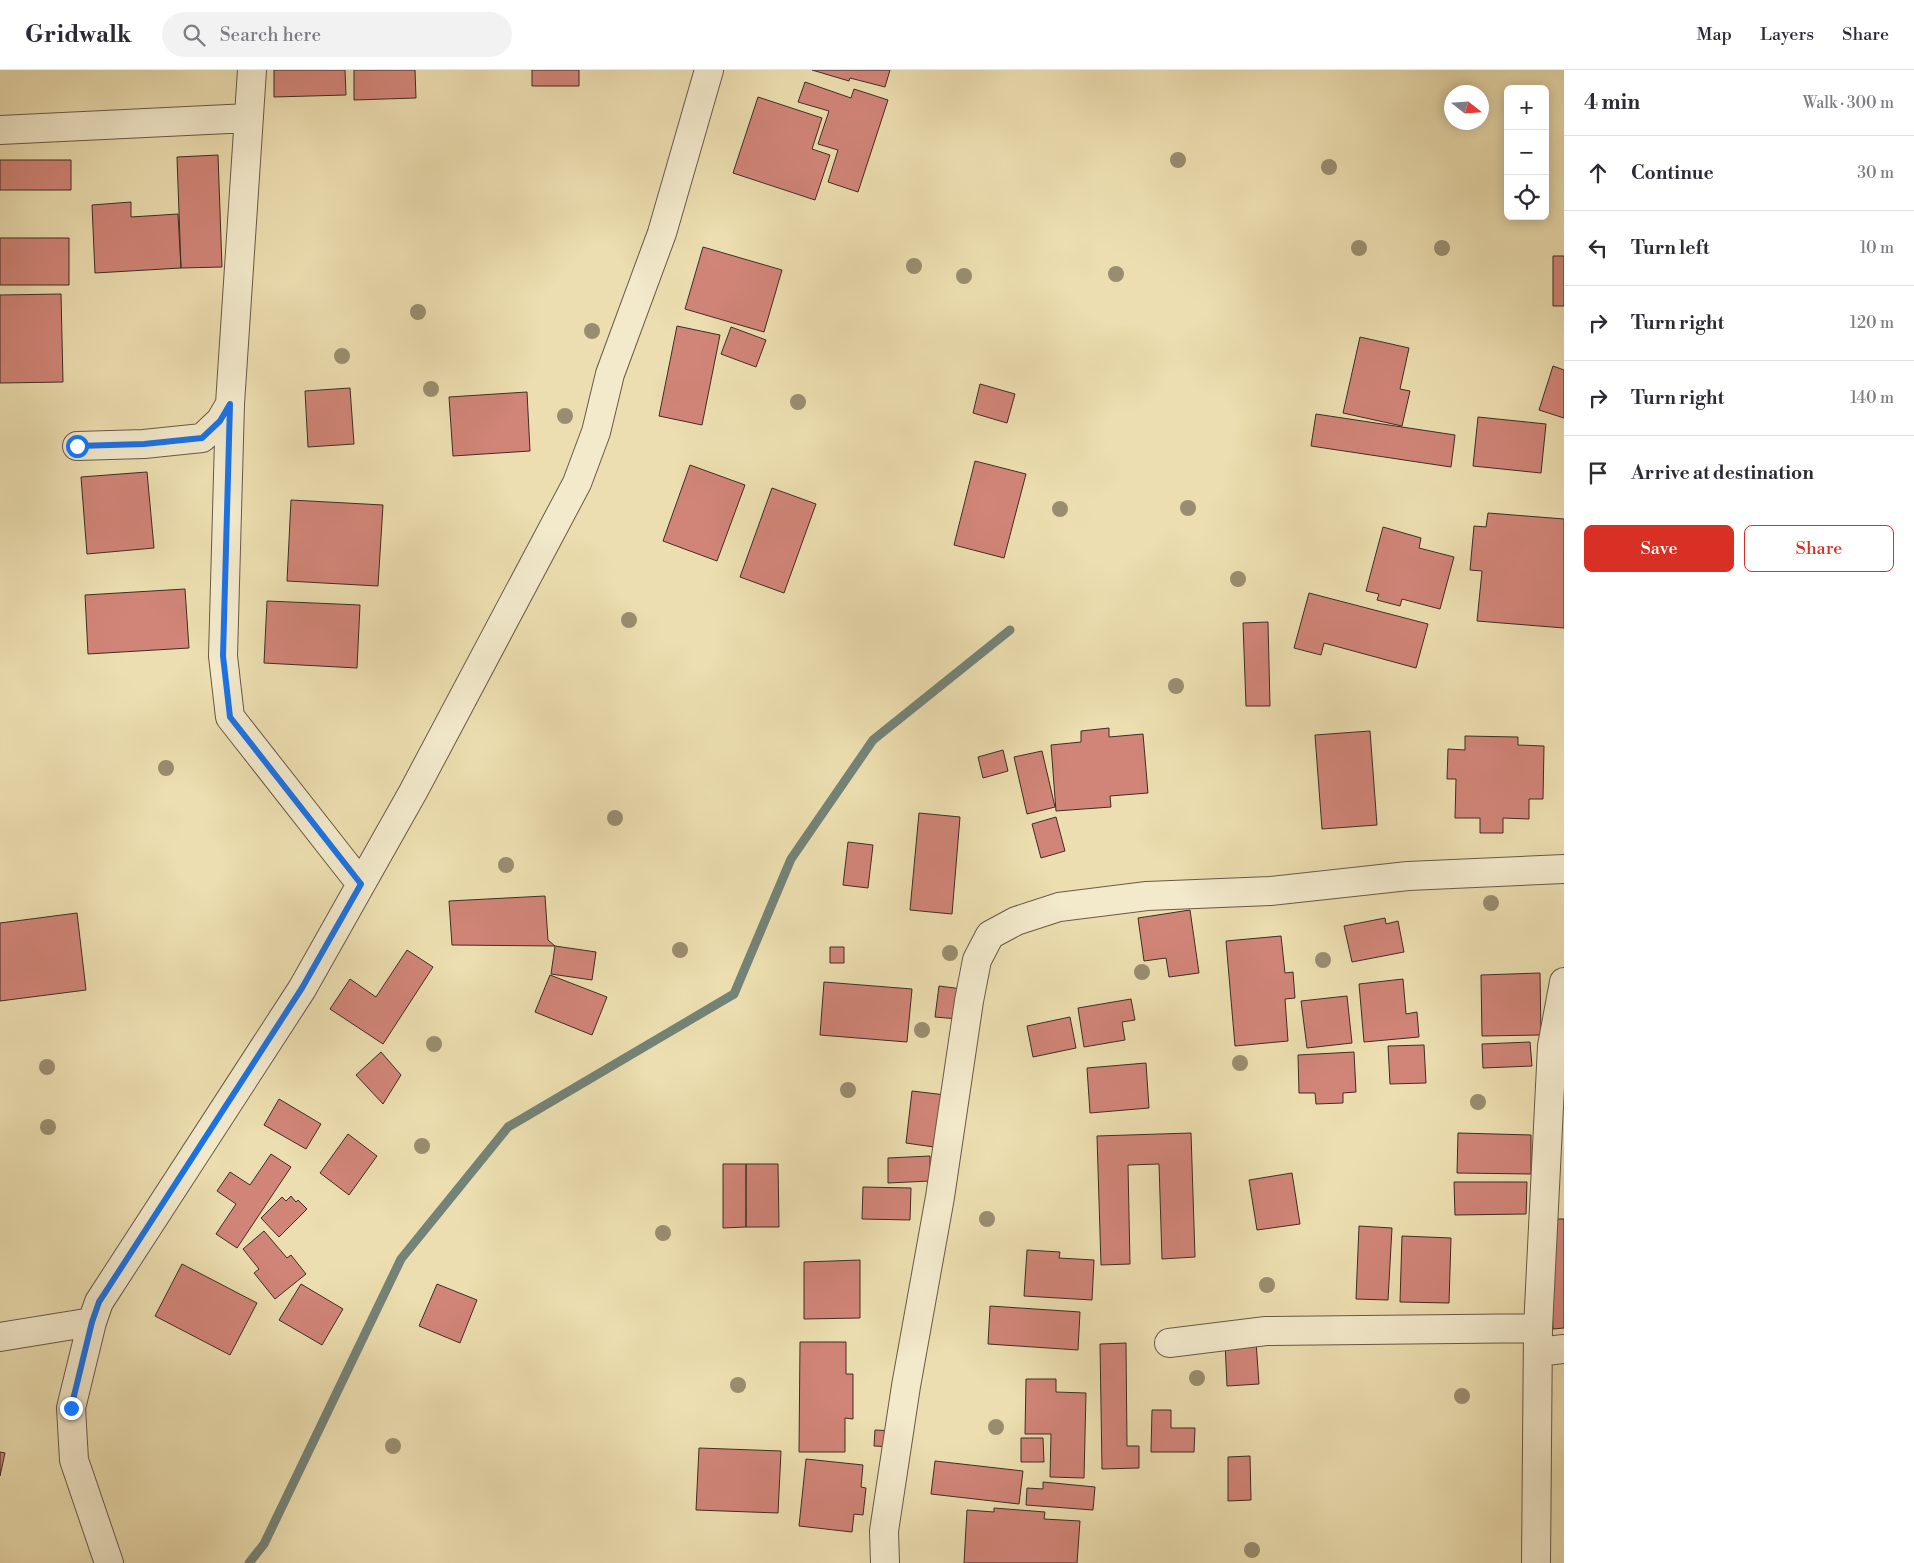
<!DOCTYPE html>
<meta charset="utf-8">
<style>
:root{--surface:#fff;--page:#f2f2f3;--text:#2b2b33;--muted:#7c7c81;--line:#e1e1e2;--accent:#d93025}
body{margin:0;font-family:"Libre Bodoni",serif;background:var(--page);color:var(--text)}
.controls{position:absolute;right:15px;top:15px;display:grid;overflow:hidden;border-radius:8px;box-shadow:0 2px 12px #0003}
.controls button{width:45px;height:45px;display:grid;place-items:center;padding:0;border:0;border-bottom:1px solid var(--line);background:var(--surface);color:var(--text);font:25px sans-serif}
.compass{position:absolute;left:1444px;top:15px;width:45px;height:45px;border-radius:50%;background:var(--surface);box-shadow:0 2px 12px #0003;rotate:107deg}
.stop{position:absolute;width:15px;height:15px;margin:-11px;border:4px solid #1a73e8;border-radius:50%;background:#fff}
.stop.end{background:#1a73e8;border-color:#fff;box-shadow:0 1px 5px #0008}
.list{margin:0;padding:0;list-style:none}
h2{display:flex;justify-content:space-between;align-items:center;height:65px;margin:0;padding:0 20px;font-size:21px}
h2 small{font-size:16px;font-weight:400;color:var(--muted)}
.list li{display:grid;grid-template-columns:32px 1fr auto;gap:15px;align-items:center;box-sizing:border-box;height:75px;padding:0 20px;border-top:1px solid var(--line)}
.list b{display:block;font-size:19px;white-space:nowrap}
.list em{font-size:16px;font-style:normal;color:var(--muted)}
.actions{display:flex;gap:10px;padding:15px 20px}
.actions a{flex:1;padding:11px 0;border:1px solid var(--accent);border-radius:8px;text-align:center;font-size:18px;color:var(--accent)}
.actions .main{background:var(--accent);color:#fff}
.icon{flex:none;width:28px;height:28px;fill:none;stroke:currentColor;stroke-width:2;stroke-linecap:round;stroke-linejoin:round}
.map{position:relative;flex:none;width:1564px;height:1493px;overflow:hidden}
header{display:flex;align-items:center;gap:30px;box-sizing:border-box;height:70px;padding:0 25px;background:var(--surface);border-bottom:1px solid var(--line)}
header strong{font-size:24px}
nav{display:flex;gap:28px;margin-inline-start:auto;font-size:18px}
.search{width:350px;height:45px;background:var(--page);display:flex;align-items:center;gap:12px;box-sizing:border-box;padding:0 18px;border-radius:28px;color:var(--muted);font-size:19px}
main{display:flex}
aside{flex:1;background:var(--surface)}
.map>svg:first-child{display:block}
</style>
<header>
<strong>Gridwalk</strong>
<div class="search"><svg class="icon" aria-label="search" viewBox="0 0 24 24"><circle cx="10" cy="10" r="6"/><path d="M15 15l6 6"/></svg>Search here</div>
<nav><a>Map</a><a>Layers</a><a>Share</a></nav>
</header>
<main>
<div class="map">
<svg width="1564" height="1493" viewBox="0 0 1564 1493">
<rect width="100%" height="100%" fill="#ecdeb0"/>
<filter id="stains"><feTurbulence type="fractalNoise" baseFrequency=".004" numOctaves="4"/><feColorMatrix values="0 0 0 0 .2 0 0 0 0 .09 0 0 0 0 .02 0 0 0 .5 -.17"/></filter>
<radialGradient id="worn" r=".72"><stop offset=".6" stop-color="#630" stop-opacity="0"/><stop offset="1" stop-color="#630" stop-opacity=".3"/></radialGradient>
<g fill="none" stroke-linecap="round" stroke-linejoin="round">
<path stroke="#748377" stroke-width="9" d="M249,1493l15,-19 137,-285 107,-132 226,-133 57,-135 82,-119 137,-110"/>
</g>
<path fill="#d18578" stroke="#3d2d24" d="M274,0h71l1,25 -72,2z
M354,0h61l1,28 -62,2z
M532,0h47v16h-47z
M812,0h78l-5,17 -35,-9 -1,3z
M805,12l46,16 3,-9 34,11 -30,92 -30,-10 10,-32 -20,-6 11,-33 -31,-9z
M758,27l64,21 -10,31 18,6 -15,45 -82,-27z
M218,85l4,112 -41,1 -4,-111z
M0,90h71v30h-71z
M131,132v15l47,-3 3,54 -86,5 -3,-68z
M0,168h69v47h-69z
M703,177l79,23 -18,62 -79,-23z
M1553,186h11v50h-11z
M61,224l2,88 -63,1v-88z
M677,256l43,9 -18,90 -43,-9z
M731,257l35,13 -10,27 -35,-13z
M1360,267l49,11 -9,41 10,2 -8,35 -59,-13z
M1553,296l11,4v48l-25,-8z
M980,314l35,10 -8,29 -34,-10z
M350,318l4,56 -46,3 -3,-56z
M527,322l3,59 -77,5 -4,-59z
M1316,344l139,21 -4,32 -140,-21z
M1478,347l68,7 -5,49 -68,-7z
M975,391l51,13 -22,84 -50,-13z
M690,395l55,20 -28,76 -54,-20z
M147,402l7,76 -67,6 -6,-77z
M772,418l44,16 -32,89 -44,-16z
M291,430l92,5 -5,81 -91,-5z
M1488,443l76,6v109l-87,-7 5,-50 -12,-1 4,-44 12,1z
M1383,457l38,11 -2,10 35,9 -14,52 -38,-10 -2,7 -23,-6 2,-6 -13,-3z
M185,519l4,59 -101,6 -3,-59z
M1309,523l119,31 -12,44 -92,-25 -3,12 -27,-7z
M267,531l93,4 -3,63 -93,-5z
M1268,552l2,84h-24l-3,-83z
M1109,658v9l34,-3 5,59 -38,3 1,11 -55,4 -5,-66 30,-3v-11z
M1370,661l7,94 -55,4 -7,-94z
M1465,666l53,1v8l26,1 -1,53h-14v20l-26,-1v15h-23v-15h-25l1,-39h-9l1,-30 17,1z
M1003,680l5,21 -25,7 -5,-21z
M1042,681l13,56 -28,7 -13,-57z
M919,743l41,4 -8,97 -42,-4z
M1056,747l9,34 -24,7 -9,-34z
M848,772l25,3 -5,43 -25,-3z
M545,826l3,44 7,6 -103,-1 -3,-44z
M1190,840l9,63 -30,4 -3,-19 -22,3 -6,-43z
M77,843l9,77 -86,11v-78z
M1385,848l1,6 12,-3 6,31 -52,10 -8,-36z
M1281,866l4,37 8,-1 2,26 -10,1 3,42 -53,5 -9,-105z
M555,876l41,6 -4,28 -41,-6z
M830,877h14v16h-14z
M407,880l26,17 -50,77 -53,-35 20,-30 26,18z
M1540,903l1,62 -59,1 -1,-61z
M550,905l57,22 -15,38 -57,-23z
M1403,909l3,35 11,-2 2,25 -55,5 -5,-58z
M824,912l88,7 -5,53 -87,-7z
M939,916l23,3 -4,30 -23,-2z
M1347,926l5,47 -45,5 -6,-47z
M1131,929l4,21 -13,2 3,18 -41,7 -6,-39z
M1070,947l6,31 -43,9 -6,-31z
M1530,972l2,24 -49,2 -1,-24z
M1424,975l2,38 -36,1 -2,-38z
M381,982l20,23 -18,29 -27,-29z
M1354,982l2,40 -13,1v10l-27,1 -1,-11h-16l-1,-38z
M1146,993l3,45 -59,5 -3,-45z
M912,1021l34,4 -4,31 -5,-1 -3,22 -28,-4z
M279,1029l42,25 -15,25 -42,-24z
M1191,1063l4,124 -33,2 -3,-95 -31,1 2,99 -29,1 -4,-129z
M1458,1063l73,2v39l-74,-1z
M348,1064l29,22 -28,39 -29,-22z
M271,1084l20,13 -54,81 -21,-14 20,-30 -19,-13 13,-19 20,13z
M930,1086v25l-42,2v-25z
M723,1094h23v63l-23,1z
M746,1094h32l1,63h-33z
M1292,1103l8,51 -43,6 -8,-50z
M1454,1112h73l-1,32 -71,1z
M863,1117l48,1 -1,32 -48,-1z
M291,1126l5,6 2,-2 9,9 -28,28 -18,-19 21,-21 4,4z
M1548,1149h16v109l-11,1z
M1359,1156l33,2 -4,72 -32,-1z
M264,1161l23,27 4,-3 15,19 -31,25 -21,-26 5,-4 -16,-20z
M1402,1166l49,2 -2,65 -49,-1z
M1027,1180l33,2 -1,6 35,2 -2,40 -68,-4z
M860,1190v58l-56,1v-57z
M182,1194l75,39 -27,52 -75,-39z
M301,1214l42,25 -21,36 -43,-25z
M437,1214l40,16 -17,43 -41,-17z
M990,1236l90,6 -2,38 -90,-6z
M1256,1271l3,43 -32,2 -2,-43z
M800,1272h46v32h7v45l-8,-1v34h-46z
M1126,1273l1,103h12v22l-37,1 -2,-125z
M1026,1309h30v13l30,1 -2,85 -34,-1 1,-43h-26z
M1152,1340h19v18h24l-1,24h-43z
M875,1360l20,1 -1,16 -20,-1z
M1021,1368h22l1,24h-23z
M699,1378l82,3 -3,62 -82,-3z
M0,1382l5,1 -5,23z
M1250,1386l1,44 -23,1v-44z
M806,1389l57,6 -2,22 5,1 -3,27 -9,-1 -2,18 -53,-6z
M935,1391l88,10 -4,33 -88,-10z
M1043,1412l52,5 -2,23 -67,-5 1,-17 16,1z
M994,1438l51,4 -1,7 36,2 -3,42h-113l3,-53 27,2z"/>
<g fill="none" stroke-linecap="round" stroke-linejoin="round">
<defs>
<path id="street" d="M252,0l-22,334 -7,252 7,61 131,167
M0,60l249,-12
M77,376l67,-2 58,-6 18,-17 10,-17
M0,1267l92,-15
M1169,1273l97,-12 272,-3
M1538,1282l26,-3
M109,1493l-35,-103 -3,-52 21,-86 7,-20 203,-313 111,-197 164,-309 19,-51 14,-58 52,-141 47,-163
M885,1493l-1,-32 22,-145 34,-189 29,-196 8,-41 13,-25 26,-14 43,-14 88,-11 123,-5 138,-15 156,-7
M1536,1493l2,-235 14,-282 12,-64"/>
</defs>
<use href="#street" stroke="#695947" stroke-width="30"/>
<use href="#street" stroke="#f3eacc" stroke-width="28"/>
</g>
<g fill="#998d6f">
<circle cx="1178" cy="90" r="8"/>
<circle cx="1329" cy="97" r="8"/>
<circle cx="1359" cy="178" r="8"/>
<circle cx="1442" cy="178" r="8"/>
<circle cx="914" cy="196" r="8"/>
<circle cx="1116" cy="204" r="8"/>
<circle cx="964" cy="206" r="8"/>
<circle cx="418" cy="242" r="8"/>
<circle cx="592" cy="261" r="8"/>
<circle cx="342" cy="286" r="8"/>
<circle cx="431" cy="319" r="8"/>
<circle cx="798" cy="332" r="8"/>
<circle cx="565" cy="346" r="8"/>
<circle cx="1188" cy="438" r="8"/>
<circle cx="1060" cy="439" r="8"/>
<circle cx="1238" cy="509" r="8"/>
<circle cx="629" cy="550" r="8"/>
<circle cx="1176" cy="616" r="8"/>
<circle cx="166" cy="698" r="8"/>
<circle cx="615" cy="748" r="8"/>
<circle cx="506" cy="795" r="8"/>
<circle cx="1491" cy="833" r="8"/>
<circle cx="680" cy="880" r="8"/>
<circle cx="950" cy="883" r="8"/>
<circle cx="1323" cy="890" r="8"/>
<circle cx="1142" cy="902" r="8"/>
<circle cx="922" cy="960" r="8"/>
<circle cx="434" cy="974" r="8"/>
<circle cx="1240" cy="993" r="8"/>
<circle cx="47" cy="997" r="8"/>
<circle cx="848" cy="1020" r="8"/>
<circle cx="1478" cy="1032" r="8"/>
<circle cx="48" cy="1057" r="8"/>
<circle cx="422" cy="1076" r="8"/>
<circle cx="987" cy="1149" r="8"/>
<circle cx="663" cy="1163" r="8"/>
<circle cx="1267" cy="1215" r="8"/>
<circle cx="1197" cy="1308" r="8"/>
<circle cx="738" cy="1315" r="8"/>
<circle cx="1462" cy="1326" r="8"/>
<circle cx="996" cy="1357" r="8"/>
<circle cx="393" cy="1376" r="8"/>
<circle cx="1252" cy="1480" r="8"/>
</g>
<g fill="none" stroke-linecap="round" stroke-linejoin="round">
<path stroke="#1a73e8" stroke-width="6" d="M71,1338l21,-86 7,-20 203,-314 59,-104 -131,-167 -7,-61 7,-252 -10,17 -18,17 -58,6 -67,2"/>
</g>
<rect width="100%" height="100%" filter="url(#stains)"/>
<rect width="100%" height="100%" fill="url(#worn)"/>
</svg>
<div class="controls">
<button>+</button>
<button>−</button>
<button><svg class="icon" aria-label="locate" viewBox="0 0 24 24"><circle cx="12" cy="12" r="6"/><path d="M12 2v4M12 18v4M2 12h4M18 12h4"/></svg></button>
</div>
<svg class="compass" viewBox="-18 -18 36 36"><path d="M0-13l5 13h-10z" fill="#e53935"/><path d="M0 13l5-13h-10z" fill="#7c7c81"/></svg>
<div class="stop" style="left:77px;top:376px"></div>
<div class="stop end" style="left:71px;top:1338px"></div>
</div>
<aside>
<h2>4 min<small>Walk · 300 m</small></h2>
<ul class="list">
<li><svg class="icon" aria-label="ahead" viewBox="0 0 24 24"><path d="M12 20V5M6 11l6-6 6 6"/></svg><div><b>Continue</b></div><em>30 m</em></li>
<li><svg class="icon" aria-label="left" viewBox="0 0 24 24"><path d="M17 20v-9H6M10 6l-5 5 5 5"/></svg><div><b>Turn left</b></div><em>10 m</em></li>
<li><svg class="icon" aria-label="right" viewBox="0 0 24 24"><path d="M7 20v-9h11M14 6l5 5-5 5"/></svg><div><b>Turn right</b></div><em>120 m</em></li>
<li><svg class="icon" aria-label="right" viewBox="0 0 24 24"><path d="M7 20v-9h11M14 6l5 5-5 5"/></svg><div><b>Turn right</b></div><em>140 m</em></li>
<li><svg class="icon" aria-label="arrive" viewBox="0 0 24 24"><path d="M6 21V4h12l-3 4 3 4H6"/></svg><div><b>Arrive at destination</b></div></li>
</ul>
<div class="actions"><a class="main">Save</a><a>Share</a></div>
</aside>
</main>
